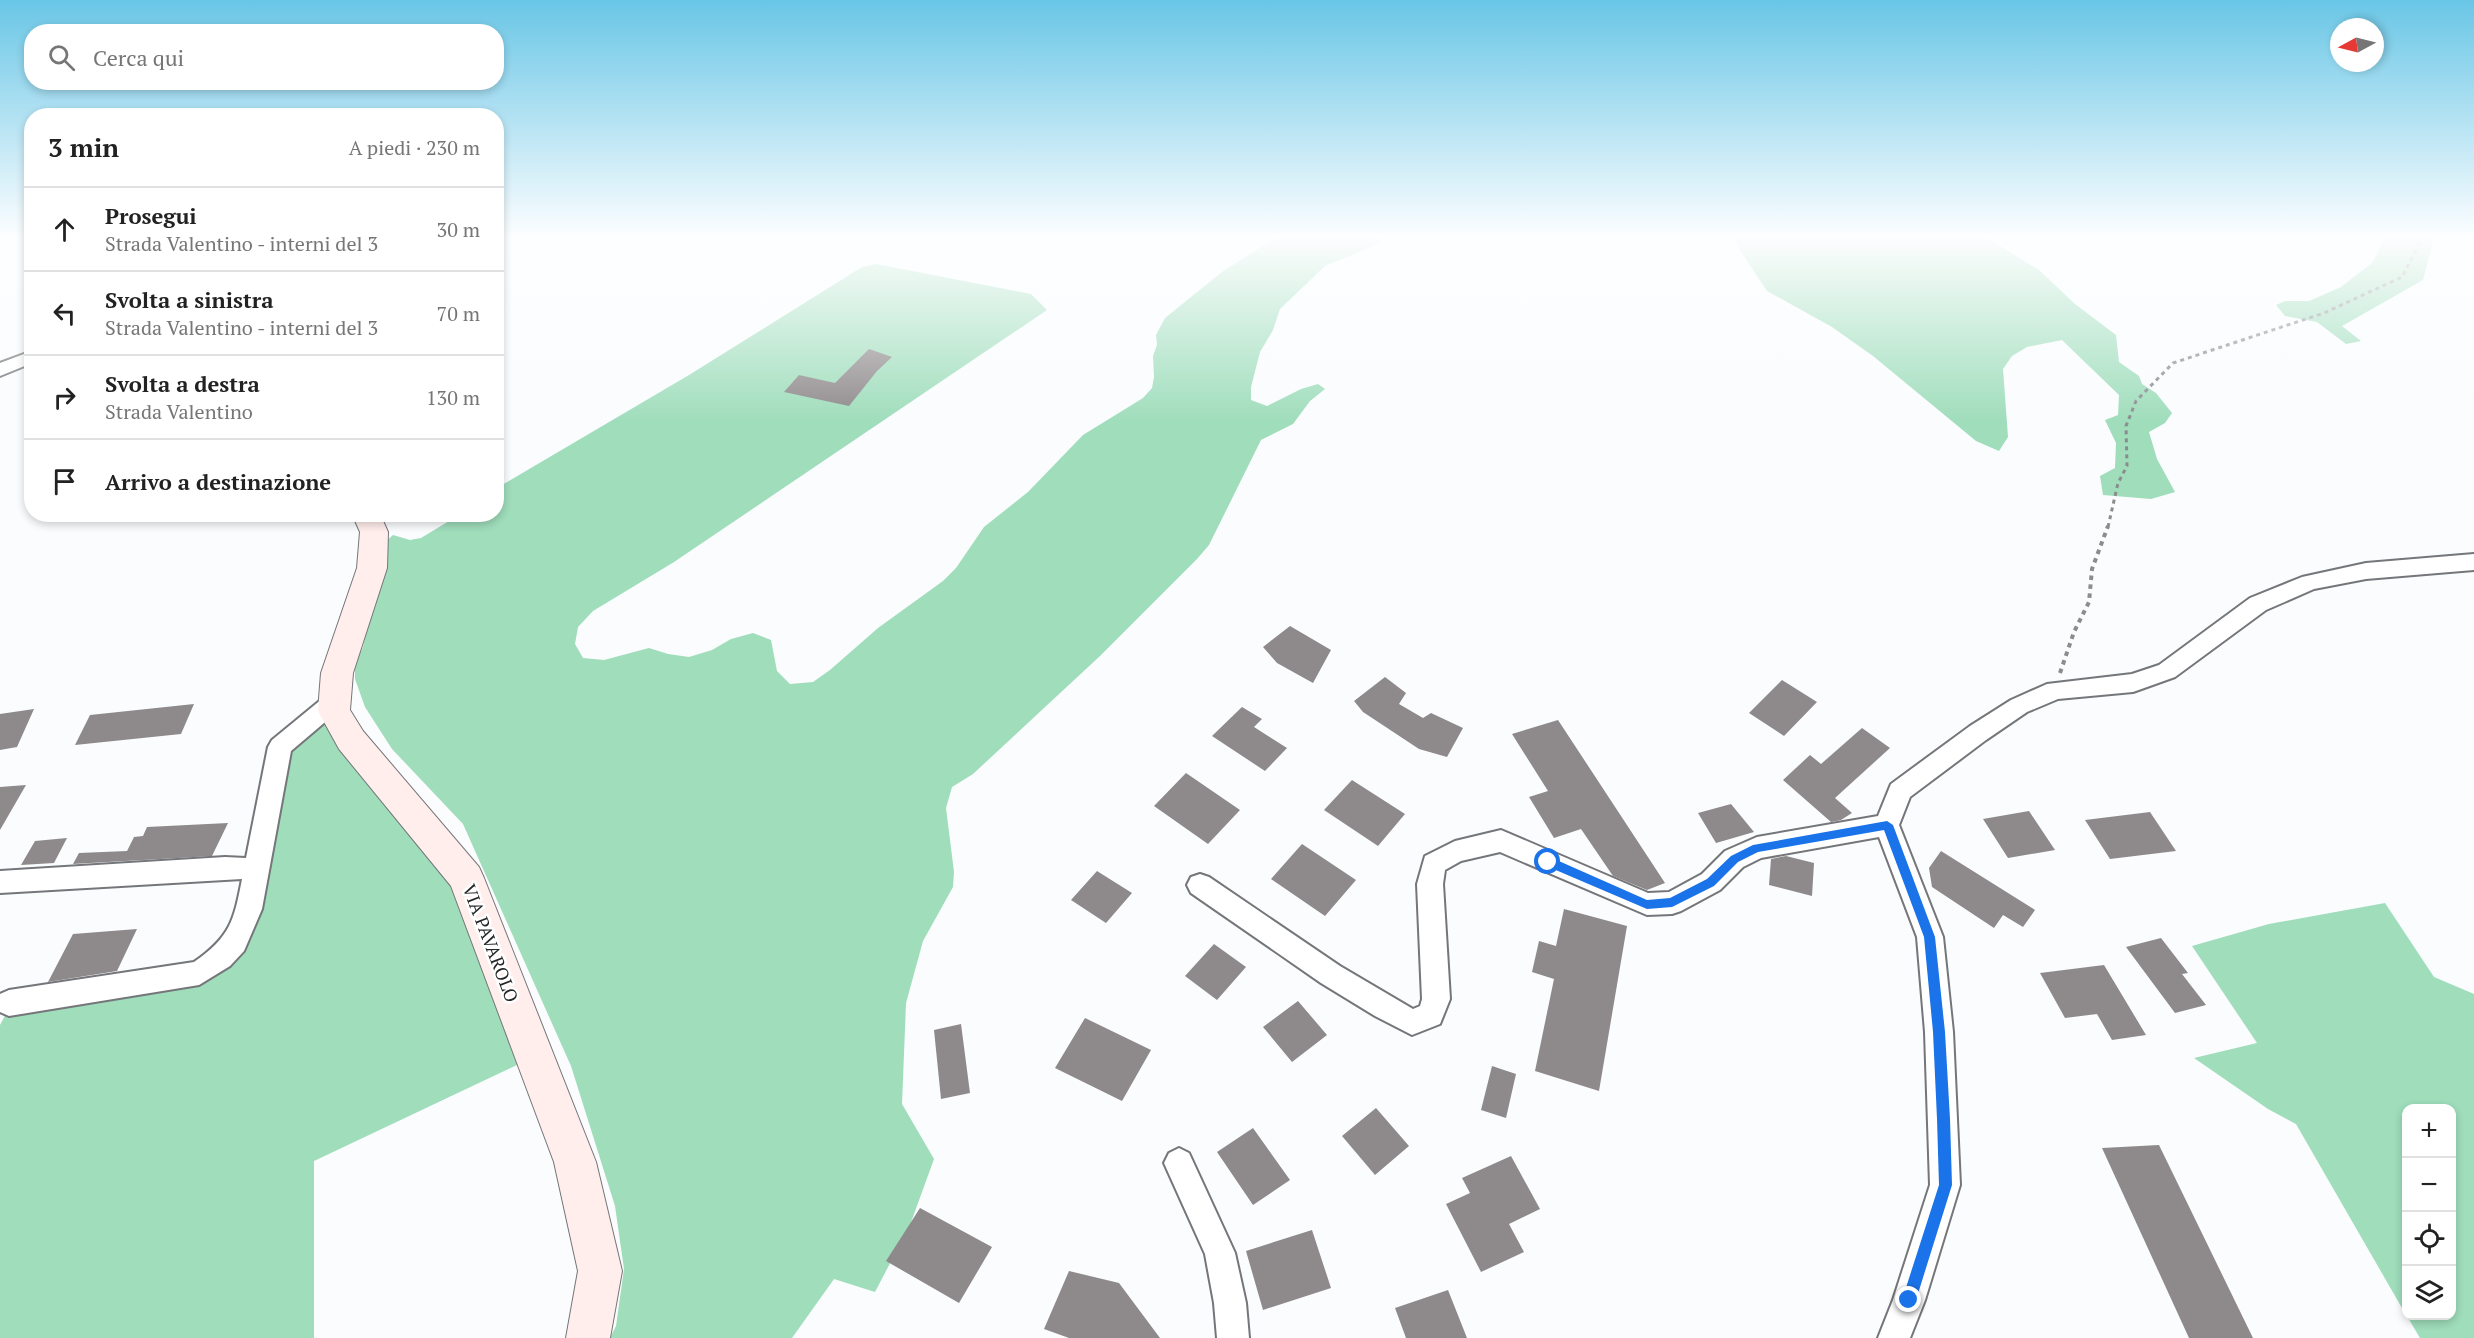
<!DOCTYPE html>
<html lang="it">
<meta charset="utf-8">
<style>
:root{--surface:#fff;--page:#f2f2f2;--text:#222;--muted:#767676;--line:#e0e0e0}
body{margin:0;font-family:"PT Serif",serif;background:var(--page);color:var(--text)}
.controls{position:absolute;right:18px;bottom:18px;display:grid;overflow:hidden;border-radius:12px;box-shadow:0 3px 9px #0003}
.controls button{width:54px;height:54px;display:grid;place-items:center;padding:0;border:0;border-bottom:2px solid var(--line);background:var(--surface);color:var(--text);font:30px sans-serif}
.compass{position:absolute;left:2330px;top:18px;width:54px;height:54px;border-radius:50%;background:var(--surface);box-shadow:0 3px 9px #0003;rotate:263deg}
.stop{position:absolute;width:18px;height:18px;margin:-14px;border:4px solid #1a73e8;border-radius:50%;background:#fff}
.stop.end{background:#1a73e8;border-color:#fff;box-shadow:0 2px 6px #0008}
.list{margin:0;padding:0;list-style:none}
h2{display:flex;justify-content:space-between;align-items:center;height:78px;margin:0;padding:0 24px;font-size:26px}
h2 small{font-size:20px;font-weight:400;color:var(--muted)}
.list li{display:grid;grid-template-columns:39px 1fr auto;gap:18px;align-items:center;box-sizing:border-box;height:84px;padding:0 24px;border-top:2px solid var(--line)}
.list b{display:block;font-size:22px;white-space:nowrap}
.list p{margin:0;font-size:20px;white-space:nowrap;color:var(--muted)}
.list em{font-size:20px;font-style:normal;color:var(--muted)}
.icon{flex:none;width:33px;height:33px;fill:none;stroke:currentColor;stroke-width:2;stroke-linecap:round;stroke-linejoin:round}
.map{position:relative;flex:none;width:2474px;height:1338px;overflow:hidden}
.search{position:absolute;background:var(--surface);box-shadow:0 3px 9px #0003;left:24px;top:24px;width:480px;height:66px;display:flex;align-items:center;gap:15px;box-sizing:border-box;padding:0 21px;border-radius:24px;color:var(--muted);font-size:22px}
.panel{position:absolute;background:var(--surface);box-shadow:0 3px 9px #0003;left:24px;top:108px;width:480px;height:414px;border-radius:24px}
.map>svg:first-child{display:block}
</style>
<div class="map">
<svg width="2474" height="1338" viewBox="0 0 2474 1338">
<rect width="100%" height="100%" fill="#fafcfe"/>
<path fill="#9fddbb" d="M1280,235h105l-7,9 -53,22 -45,43 -7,21 -13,22 -9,35v13l16,6 34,-17 17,-5 7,5 -15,12 -17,23 -32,16 -52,105 -12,14 -97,97 -127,118 -21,13 -6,21 8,64 -1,15 -30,54 -17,62 -4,101 32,55 -24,66 -35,67 -41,-13 -42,59h-182l6,-12 8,-57 -9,-63 -44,-140 -108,-242 -71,-75 -27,-42 -10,-28v-16l8,-16 21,-104 9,-8 17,5 11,-2 38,-23 37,-1 1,-26 192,-113 173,-108 14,-3 155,30 16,16 -373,252 -81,49 -15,16 -3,17 8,14 21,2 45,-12 19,6 21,3 23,-7 19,-11 22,-6 18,7 6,31 13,13 23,-2 17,-12 48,-42 65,-47 13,-13 28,-41 44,-35 55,-57 60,-37 9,-10 2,-11 -1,-21 4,-11 -1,-10 9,-17 57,-46z
M1730,235h252l57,35 36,34 41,31 3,27 20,14 3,8 14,9 16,20 -7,10 -16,9 8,27 18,33 -24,7 -48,-4 -3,-19 15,-8 1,-25 -11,-23 13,-5 1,-20 -57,-55 -35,7 -15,9 -9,13 5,68 -9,14 -23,-10 -103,-85 -41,-29 -65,-36z
M2386,235h47l1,3 -11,42 -81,46 19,15 -15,3 -29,-22 -32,-6 -9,-11 9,-4h24l32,-14 32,-25z
M325,715l129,165 67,183 -207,98v177h-314v-313l8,-15 217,-48 61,-214z
M2385,903l49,74 40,17v344h-54l-13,-22h45v-208h-46v207l-110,-191 -28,-15 -74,-51 63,-15 -65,-97 77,-22z"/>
<path fill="#8e898b" d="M869,349l23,8 -15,14 -28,35 -65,-14 15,-17 36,8z
M1290,626l41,24 -18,33 -36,-20 -14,-16z
M1385,677l21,16 -7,11 24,14 8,-5 32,15 -16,29 -28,-8 -56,-37 -9,-11z
M1782,680l35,22 -33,34 -35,-23z
M194,704l-13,30 -106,11 15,-30z
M1242,707l20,12 -8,8 33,21 -22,23 -53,-35z
M34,709l-17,38 -17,3v-36z
M1558,720l107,163 -18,7 -34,-14 -32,-47 -27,9 -25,-41 19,-6 -36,-57z
M1862,728l28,20 -55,50 17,15 -11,7 -10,2 -48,-42 27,-25 11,9z
M1186,773l54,37 -32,34 -54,-38z
M1352,780l53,34 -27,32 -54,-36z
M26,785l-26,45v-43z
M1731,804l23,28 -38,11 -18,-30z
M2029,811l26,39 -47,8 -25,-39z
M2150,812l26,39 -66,8 -25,-39z
M228,823l-16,33 -139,8 6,-11 48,-2 7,-14 9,-1 4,-9z
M67,838l-13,25 -33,2 14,-24z
M1302,844l54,36 -31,36 -54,-37z
M1941,851l94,59 -12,17 -20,-12 -9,13 -62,-41 -3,-19z
M1786,856l28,7 -2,33 -43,-11 2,-26z
M1097,871l35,22 -26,30 -35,-23z
M1564,909l63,17 -28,165 -64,-20 19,-92 -22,-7 7,-31 17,5z
M137,929l-20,42 -69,11 25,-48z
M2161,938l27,35 -6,1 24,31 -31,8 -49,-66z
M1214,944l32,23 -29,33 -32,-24z
M2104,965l42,70 -34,5 -15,-26 -32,4 -25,-45z
M1298,1001l29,34 -35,27 -29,-35z
M1085,1018l66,32 -29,51 -67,-33z
M961,1024l9,69 -29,6 -7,-69z
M1492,1066l24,8 -10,44 -25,-8z
M1376,1108l33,38 -34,29 -33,-39z
M1253,1128l37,52 -37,25 -36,-53z
M2159,1145l94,193h-64l-87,-190z
M1511,1156l29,53 -31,15 15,28 -43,20 -35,-68 24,-11 -8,-15z
M920,1208l72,39 -33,56 -73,-42z
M1312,1230l19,58 -68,22 -17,-59z
M1069,1271l50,12 41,55h-91l-25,-9z
M1448,1290l19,48h-61l-11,-30z"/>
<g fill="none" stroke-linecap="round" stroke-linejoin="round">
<defs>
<path id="street" d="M32,351v12l-32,13v-13z
M2474,554v16l-108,9 -52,10 -48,21 -91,67 -42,15 -75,7 -31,13 -41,28 -76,57 -11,28 44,112 10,95 7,153 -35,115 -15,38h-32l15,-38 37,-115 -5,-153 -8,-95 -38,-100 -118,21 -18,9 -23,23 -39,21 -9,3 -25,1 -147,-63 -39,9 -16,9 -2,14 7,115 -10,25 -28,11 -37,-19 -54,-33 -130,-90 -4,-8 4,-8 9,-3 9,3 131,89 73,43 7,-3 2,-7 -5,-115 8,-28 30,-15 46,-11 147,63 21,-1 33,-18 23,-23 32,-14 121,-21 13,-32 79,-58 41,-26 36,-16 85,-10 27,-9 91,-67 52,-21 64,-14z
M336,691l8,3 3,6 -3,6 -53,45 -29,158 -18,42 -14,15 -31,19 -190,31 -9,-4v-18l9,-4 185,-28c36,-25 40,-41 48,-83l-242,14v-22l225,-14 21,1 22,-111 4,-7 56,-46z
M1179,1148l10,5 46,100 11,50 3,35h-32l-3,-35 -9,-49 -41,-91 5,-10z"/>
<path id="secondary" d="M352,514h28l8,18 -1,36 -34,105 -3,37 13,21 116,136 5,11 112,284 26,109 -12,67h-44l12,-67 -24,-109 -103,-276 -112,-137 -21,-38 3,-38 36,-105 3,-36z"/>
</defs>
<use href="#street" stroke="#74767a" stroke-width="4"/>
<use href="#secondary" stroke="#74767a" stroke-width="2"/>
<path stroke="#8b8c8e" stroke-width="3" stroke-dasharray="4 4" stroke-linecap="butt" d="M2108,527l10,-44 9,-17 -1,-40 10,-25 37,-38 151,-50 78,-36 22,-42"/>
<path stroke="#8b8c8e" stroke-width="4" stroke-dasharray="4.5 4.5" stroke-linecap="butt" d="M2060,673l14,-41 15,-30 3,-33 16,-43"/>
<use href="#street" fill="#fff" fill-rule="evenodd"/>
<use href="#secondary" fill="#ffeeec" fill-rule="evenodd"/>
</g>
<linearGradient id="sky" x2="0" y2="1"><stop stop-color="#69c6e6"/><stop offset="0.56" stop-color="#fdfeff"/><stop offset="1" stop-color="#fdfeff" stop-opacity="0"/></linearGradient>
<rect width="2474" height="423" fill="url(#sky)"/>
<path fill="#1a73e8" d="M1887,821l6,4 42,112 10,95 5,87 2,66 -36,115 -2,5 -5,2 -5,-2 -2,-5 37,-115 -2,-66 -4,-87 -9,-95 -40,-107 -126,22 -20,10 -24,24 -42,21 -25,2 -103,-44 -2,-3 6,-5 4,1 95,42 23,-2 37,-19 24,-23 22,-11z"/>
<g text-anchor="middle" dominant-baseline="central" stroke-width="5" stroke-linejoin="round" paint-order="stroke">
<g font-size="18" fill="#252627" stroke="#fff">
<text transform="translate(491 943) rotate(69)">VIA PAVAROLO</text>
</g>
</g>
</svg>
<div class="controls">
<button>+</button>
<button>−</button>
<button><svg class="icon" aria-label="locate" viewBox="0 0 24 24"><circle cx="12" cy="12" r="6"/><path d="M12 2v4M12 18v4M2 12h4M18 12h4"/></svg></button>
<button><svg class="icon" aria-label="layers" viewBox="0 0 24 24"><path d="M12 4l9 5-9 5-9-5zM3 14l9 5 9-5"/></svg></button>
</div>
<svg class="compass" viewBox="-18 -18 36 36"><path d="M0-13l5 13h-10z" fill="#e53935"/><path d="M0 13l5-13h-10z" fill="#767676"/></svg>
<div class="stop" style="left:1548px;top:862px"></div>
<div class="stop end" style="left:1909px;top:1300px"></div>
<div class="search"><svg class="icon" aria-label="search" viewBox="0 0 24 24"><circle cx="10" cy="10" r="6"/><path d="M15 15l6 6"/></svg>Cerca qui</div>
<section class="panel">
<h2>3 min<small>A piedi · 230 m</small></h2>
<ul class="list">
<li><svg class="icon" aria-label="ahead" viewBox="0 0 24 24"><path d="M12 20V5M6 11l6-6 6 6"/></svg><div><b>Prosegui</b><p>Strada Valentino - interni del 3</p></div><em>30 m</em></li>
<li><svg class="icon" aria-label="left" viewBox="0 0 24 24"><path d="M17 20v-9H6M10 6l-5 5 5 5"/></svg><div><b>Svolta a sinistra</b><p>Strada Valentino - interni del 3</p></div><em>70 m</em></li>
<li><svg class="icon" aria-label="right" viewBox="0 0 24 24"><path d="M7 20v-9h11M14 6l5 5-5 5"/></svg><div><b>Svolta a destra</b><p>Strada Valentino</p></div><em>130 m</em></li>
<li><svg class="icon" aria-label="arrive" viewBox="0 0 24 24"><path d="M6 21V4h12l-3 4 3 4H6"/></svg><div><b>Arrivo a destinazione</b></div></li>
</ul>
</section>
</div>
